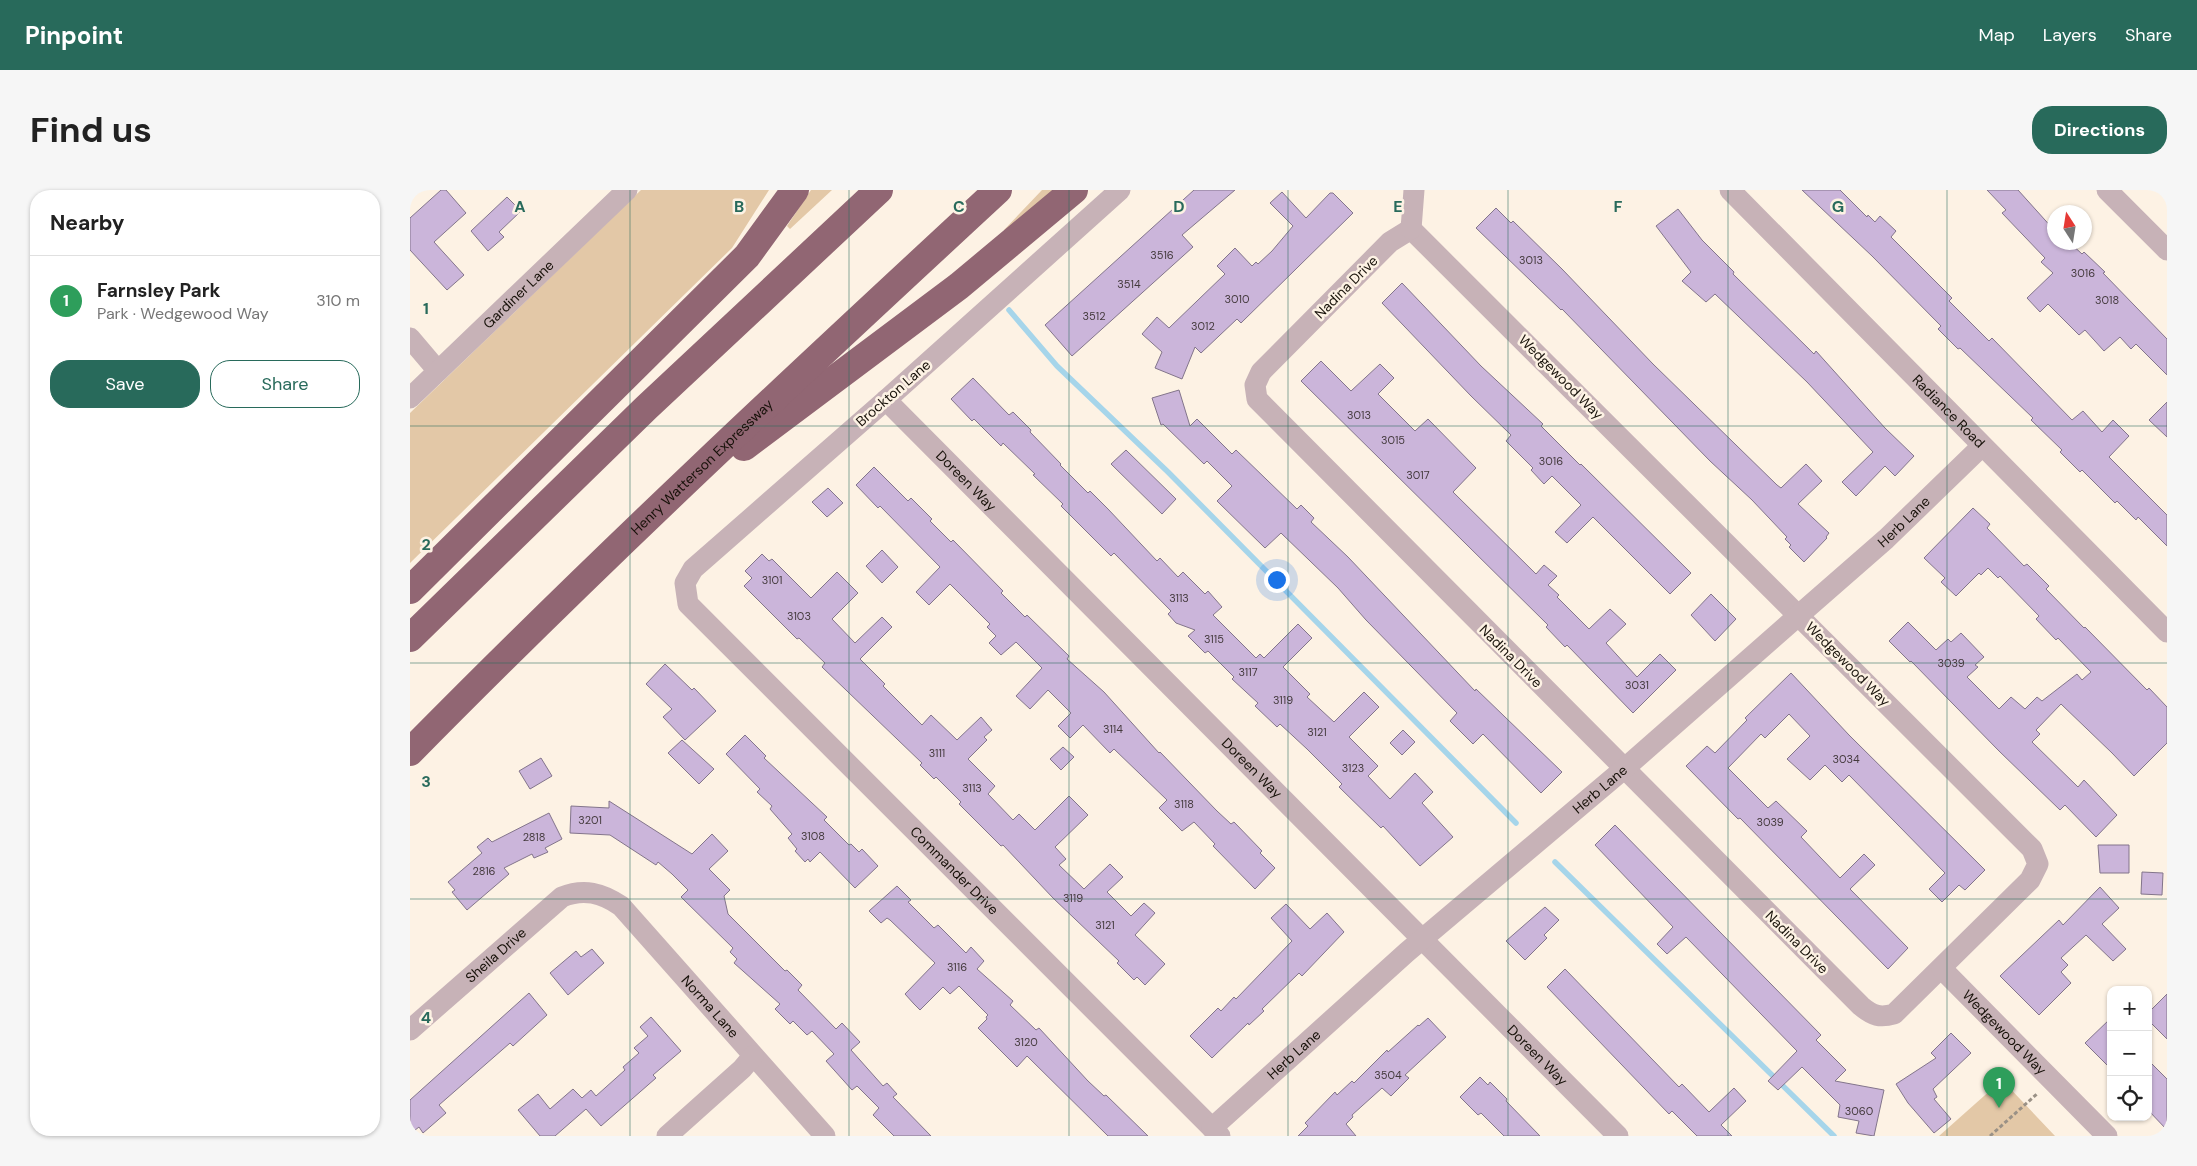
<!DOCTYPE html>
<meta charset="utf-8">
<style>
:root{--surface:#fff;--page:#f6f6f6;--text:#222;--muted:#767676;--line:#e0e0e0;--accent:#286a5b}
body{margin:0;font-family:"DM Sans",sans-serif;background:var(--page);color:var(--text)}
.controls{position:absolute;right:15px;bottom:15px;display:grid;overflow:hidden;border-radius:10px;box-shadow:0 1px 4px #0004}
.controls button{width:45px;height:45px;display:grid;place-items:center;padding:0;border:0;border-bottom:1px solid var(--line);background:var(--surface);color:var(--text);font:25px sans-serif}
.compass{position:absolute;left:1637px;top:15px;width:45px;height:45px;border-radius:50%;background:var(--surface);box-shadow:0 1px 4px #0004;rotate:348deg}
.you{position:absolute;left:866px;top:389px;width:18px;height:18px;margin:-12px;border:4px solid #fff;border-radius:50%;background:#1a73e8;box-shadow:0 0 0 8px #1a73e833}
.badge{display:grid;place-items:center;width:32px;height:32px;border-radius:50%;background:var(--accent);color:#fff;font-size:16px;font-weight:700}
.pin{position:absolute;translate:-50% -41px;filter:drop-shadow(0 1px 2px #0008)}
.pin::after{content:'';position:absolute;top:26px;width:18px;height:15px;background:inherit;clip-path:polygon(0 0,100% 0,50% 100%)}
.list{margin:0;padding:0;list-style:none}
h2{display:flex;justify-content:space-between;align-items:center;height:65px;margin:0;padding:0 20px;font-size:21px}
h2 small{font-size:16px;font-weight:400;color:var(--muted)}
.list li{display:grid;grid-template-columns:32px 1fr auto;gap:15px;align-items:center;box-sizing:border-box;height:90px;padding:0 20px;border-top:1px solid var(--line)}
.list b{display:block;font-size:19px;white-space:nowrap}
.list p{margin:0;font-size:16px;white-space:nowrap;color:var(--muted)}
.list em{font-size:16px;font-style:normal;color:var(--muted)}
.actions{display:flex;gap:10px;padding:15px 20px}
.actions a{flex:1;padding:11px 0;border:1px solid var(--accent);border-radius:20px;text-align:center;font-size:18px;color:var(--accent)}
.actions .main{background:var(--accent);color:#fff}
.icon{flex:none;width:28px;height:28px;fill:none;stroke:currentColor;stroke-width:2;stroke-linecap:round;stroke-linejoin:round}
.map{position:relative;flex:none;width:1757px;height:946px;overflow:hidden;border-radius:20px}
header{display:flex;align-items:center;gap:30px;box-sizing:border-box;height:70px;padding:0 25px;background:var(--accent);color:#fff}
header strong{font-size:24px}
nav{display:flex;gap:28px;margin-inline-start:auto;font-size:18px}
.intro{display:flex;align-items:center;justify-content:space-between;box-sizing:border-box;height:120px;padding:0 30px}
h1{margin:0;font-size:35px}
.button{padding:12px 22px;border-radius:20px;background:var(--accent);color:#fff;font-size:18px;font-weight:700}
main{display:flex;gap:30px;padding:0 30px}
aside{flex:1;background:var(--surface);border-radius:20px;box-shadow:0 1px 4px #0004}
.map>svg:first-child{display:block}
</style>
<header>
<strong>Pinpoint</strong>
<nav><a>Map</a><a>Layers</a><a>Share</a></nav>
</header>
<div class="intro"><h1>Find us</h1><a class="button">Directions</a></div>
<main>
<aside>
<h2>Nearby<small></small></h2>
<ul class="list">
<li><span class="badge" style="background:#2e9e5b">1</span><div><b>Farnsley Park</b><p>Park · Wedgewood Way</p></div><em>310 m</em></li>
</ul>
<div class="actions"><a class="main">Save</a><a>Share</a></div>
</aside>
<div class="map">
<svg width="1757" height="946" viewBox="0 0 1757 946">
<rect width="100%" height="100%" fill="#fdf2e4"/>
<path fill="#e3c8a7" d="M231,0h128l-37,58 -322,315v-150z
M401,0h21l-42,39 -3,-3z
M632,0h15l-51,42 -2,-2z
M1592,890l53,56h-116z"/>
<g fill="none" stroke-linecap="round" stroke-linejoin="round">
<path stroke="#a6d5ea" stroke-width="5.5" d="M599,120l48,56 111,106 348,351
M1145,672l279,274"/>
</g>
<path fill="#cbb5da" stroke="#83758b" d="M31,0h5l20,23 -32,29 30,33 -17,15 -37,-40v-32z
M784,0h41l-53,45 11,12 -121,109 -27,-31z
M1392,0h38l27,27 1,-2 7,7 5,-6 16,15 -5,6 61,61 -3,3 40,40 3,-3 80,82 11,-9 19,21 11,-12 16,16 -20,21 58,58v31l-29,-29 -2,3 -19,-19 -2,2 -33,-33 -2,2 -20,-20 2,-2 -31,-30 2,-2 -73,-70 -2,1 -20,-20 3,-3 -69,-70z
M1577,0h31l36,40v12h15l13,12 2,-2 21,20 -2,1 64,66v36l-31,-31 -5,5 -11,-12 -16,14 -19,-21 -6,5 -31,-31 -8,8 -13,-14 26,-25 -12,-11 4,-4 -43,-45 4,-3z
M872,2l24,26 24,-25h3l20,20 -112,110 -4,-4 -36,34 -6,-6 -13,32 -27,-11 7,-16 -20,-18 15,-17 12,11 56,-54 -8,-8 18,-18 17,18 4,-4 2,2 14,-13 21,-25 -23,-23z
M97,7l14,14 -22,21 5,5 -16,14 -17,-20z
M1086,18l15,15 2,-2 49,48 91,95 124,121 4,3 25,-24 16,17 -24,23 31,29 -3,4 1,1 -23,24 -15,-15 2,-2 -6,-6 2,-2 -35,-37 -42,-39 -148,-152 -1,1 -85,-82z
M1268,19l24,31 32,32 -1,2 81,80 2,-3 69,77 29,28 -19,20 -10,-10 -29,30 -14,-14 31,-30 -66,-70 -92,-88 -9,8 -24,-21 9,-9 -35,-46z
M992,93l79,83 62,58 -2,2 39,39 1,-1 110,109 -21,21 -77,-77 -26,26 -12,-11 26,-27 -29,-29 -8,8 -13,-14 2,-2 -27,-27 5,-6 -40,-39 -89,-93z
M911,171l30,30 29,-27 14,14 -16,16 37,37 13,-12 48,49 -23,24 83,82 8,-9 13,11 -9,9 11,10 -2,2 32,32 21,-20 16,15 -20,19 31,34 23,-23 16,16 -43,43 -66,-68 -2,2 -19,-20 2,-2 -247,-244z
M563,188l36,37 4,-3 18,18 -1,2 31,32 -1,1 28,28 2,-2 18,18 49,52 3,-3 18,19 5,-5 22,22 3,-3 14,16 -9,8 43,43 4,-4 4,4 34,-34 14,14 -29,29 27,27 -3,3 27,25 30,-30 15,15 -30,30 29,29 -10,10 22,23 25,-26 18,19 -11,11 31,34 -33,29 -37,-40 -2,2 -42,-41 3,-3 -35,-35 -27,-25 -3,3 -22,-21 3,-3 -26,-24 2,-2 -26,-26 -3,2 -17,-17 7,-6 -19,-7 -8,-9 3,-3 -57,-58 -3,3 -50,-50 2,-2 -30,-29 2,-1 -32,-31 -2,3 -27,-27 -2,2 -21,-22z
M769,200l11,36 7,-7 35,35 4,-4 61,59 4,-4 13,13 -3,4 37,35 127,134 1,-2 86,83 -21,21 -58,-59 -10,10 -23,-23 7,-8 -91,-93 -28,-32 -57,-55 -16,15 -48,-47 15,-15 -25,-25 -3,3 -41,-40 -2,1 -9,-27z
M1757,212v35l-18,-17z
M716,260l50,49 -14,15 -51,-50z
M464,277l34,34 3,-3 21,21 -2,2 21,21 2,-2 50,51 -2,2 24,24 2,-2 42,41 -2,3 37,33 55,61 1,-1 57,59 14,13 3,-2 28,29 -2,2 15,15 -20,21 -42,-43 2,-2 -21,-22 -12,9 -23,-23 8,-8 -53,-51 -4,4 -27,-28 -13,13 -12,-12 13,-13 -23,-23 -18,19 -14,-13 26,-28 -26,-26 -15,13 -12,-12 7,-7 -9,-9 3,-3 -40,-40 -21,21 -13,-13 24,-25 -60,-61 -2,2 -22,-23z
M418,298l15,15 -16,14 -15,-15z
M1563,318l17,16 -3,4 37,38 3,-2 22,22 -3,3 38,39 1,-1 62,63 2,-2 18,19v36l-33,33 -22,-23 -51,-49 -25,26 4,4 -8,8 46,45 6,-7 33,35 -21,22 -31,-32 -5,5 -61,-59 -88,-90 -1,1 -21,-21 19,-19 28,28 12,-11 3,3 10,-9 23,24 -9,8 3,2 -11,10 32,32 12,-12 14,12 12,-12 5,4 35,-27 5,6 9,-8 -33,-34 -2,2 -20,-21 3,-3 -39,-40 -2,2 -10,-10 -7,7 -2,-2 -23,23 -15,-14 4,-4 -21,-20z
M472,360l16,17 -16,16 -16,-17z
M352,364l7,7 3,-2 39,39 26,-26 21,21 -26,26 23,24 27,-26 10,10 -32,32 25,25 -2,2 39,39 9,-10 26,25 24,-23 11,13 -8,7 3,3 -19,19 27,27 -7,8 25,26 6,-6 16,16 34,-34 19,19 -33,32 11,12 -7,6 25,24 26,-25 13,13 -16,15 24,24 13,-13 11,10 -20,22 30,29 -20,21 -8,-8 -3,3 -17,-17 2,-2 -66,-63 -50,-53 -2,1 -42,-42 2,-2 -25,-25 -2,2 -14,-14 2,-2 -100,-96 3,-4 -26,-25 -2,1 -53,-53 8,-8 -7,-7z
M1301,404l25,25 -21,22 -24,-26z
M255,474l27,26 2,-2 22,23 -31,29 -22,-23 9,-8 -26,-25z
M1381,483l58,62 136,135 -20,20 -6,-5 -17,17 -13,-13 16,-16 -96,-98 -7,7 -17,-17 -15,15 -23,-21 23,-23 -21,-22 -24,24 -4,-4 -33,34 40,40 8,-7 31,30 -6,6 39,41 24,-24 11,11 -25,24 58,59 -20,21 -148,-151 -2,1 -52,-53 21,-20 8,7 32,-33 -2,-2z
M993,540l12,12 -13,13 -12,-12z
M335,545l21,21 -2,2 63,59 -3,3 25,25 2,-1 8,8 3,-3 16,17 -23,22 -35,-36 -10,10 -2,-3 -3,3 -10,-11 2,-2 -9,-11 4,-4 -22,-25 2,-3 -15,-14 3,-3 -34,-35z
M272,550l32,29 -15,15 -31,-31z
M653,557l11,10 -13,13 -11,-11z
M131,568l11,18 -22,13 -11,-18z
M199,611l83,53 20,-20 16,17 -19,18 21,21 -6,6 4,18 57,57 2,-1 15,15 -4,5 38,39 6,-6 18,19 -9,8 32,36 4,-3 10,11 -4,3 38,39h-37l-21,-21 6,-7 -22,-22 -5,4 -26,-29 8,-7 -22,-23 -5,4 -14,-14 -3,3 -15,-15 5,-5 -46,-41 3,-4 -7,-7 3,-4 -52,-51 7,-7 -16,-16 -14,-12 -2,3 -46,-30 -40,-2 1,-27 38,2z
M139,623l13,26 -17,9 3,4 -14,6 -2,-4 -28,14 5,6 -42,36 -15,-18 3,-2 -7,-8 34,-29 -5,-6 11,-9 4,4z
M1205,635l206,210 -5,5 30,30 -11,11 49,9 -10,46 -18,-3 3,-12 -21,-4 2,-12 -38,-38 -24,23 -10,-9 29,-30 -111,-114 -19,17 -10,-10 16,-17 -78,-82z
M1688,655h31v28h-29z
M1732,682l21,1 -1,22 -21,-1z
M487,696l14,14 -3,2 26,26 4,-3 28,28 5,-6 13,14 -7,8 36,32 -3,4 26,25 3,-2 49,53 16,15 2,-1 42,41h-40l-81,-80 -10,11 -39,-39 9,-9 -1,-2 2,-2 -29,-29 -9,8 -7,-7 -23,23 -6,-6 -9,-10 30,-31 -45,-43 -3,-2 -6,5 -12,-12z
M1690,697l19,21 -17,16 24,25 -13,12 -27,-26 -25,23 7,7 -7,7 10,11 -32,32 -39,-39 59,-56 4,5z
M876,714l24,25 17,-16 17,19 -42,44 -3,-3 -37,36 2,2 -15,14 -1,-2 -36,35 -22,-22 28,-28 3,3 13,-14 2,2 56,-58 -21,-23z
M1135,717l14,13 -15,15 3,3 -22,22 -19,-19z
M182,759l12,14 -36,32 -18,-22 26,-22 5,6z
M1155,779l114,118 3,-3 27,28 25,-24 12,13 -25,24 11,11h-35l-25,-25 -3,3 -122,-127z
M119,803l18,22 -34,31 -3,-3 -71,62 7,8 -23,20 -4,-6 -9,7v-34z
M1757,804v45l-19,-19v-7z
M241,827l30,34 -28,24 3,3 -55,48 -15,-17 -31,27h-15l-22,-26 20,-16 12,15 23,-20 9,9 9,-8 5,6 29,-26 -2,-3 16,-14 -5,-5 14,-12 -8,-9z
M1018,828l18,19 -41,38 4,3 -18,18 -9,-8 -30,27 1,2 -7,7 10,12h-58l10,-10 -3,-3 30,-31 2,3 15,-14 2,2 33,-33 1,2 30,-27 1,1z
M1701,828v51l-26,-26z
M1541,843l20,20 -38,36 4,8 -3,2 17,20 -17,14 -26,-30 -12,-19 40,-26 -5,-5z
M1738,870l19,19v51l-19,-20z
M1070,887l8,8 2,-3 17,17 -1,2 34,35h-36l-23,-23 -3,2 -18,-18z"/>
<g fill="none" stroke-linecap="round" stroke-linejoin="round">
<path stroke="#9a9186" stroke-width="3" stroke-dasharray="4 2.5" stroke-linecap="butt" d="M1580,946l48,-43"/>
<g stroke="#c7b2b7" stroke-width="21">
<path id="s1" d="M710,0l-234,210 -193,169 -8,14 3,21 532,532"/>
<path id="s2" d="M1320,0l437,442"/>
<path d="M1697,0l60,60"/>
<path d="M1001,39l621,620 6,15 -8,16 -136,134c-14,4 -21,2 -33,-8l-604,-607 -2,-14 6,-13 129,-130z"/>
<path d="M1001,39l3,-39"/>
<path d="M0,148l28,33"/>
<path id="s3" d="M0,208l217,-208"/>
<path id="s4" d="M476,210l732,736"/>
<path id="s5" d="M1532,779l165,167"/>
<path id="s6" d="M0,840l152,-133c22,-9 40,-4 59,9l204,230"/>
<path id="s7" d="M802,938l195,-176 218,-184 174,-153 87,-76 96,-93"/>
<path d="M257,946l75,-67 11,-13"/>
</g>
<g stroke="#916673" stroke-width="28">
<path d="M334,257l215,-161 115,-96"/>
<path d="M0,400l337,-334 48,-66"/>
<path d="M0,448l236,-230 233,-218"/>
<path id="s8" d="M0,562c190,-193 389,-378 588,-562"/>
</g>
</g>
<path fill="none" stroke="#286a5b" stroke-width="1" stroke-opacity="0.55" d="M220,0v946M439,0v946M659,0v946M878,0v946M1098,0v946M1318,0v946M1537,0v946M0,236h1757M0,473h1757M0,709h1757"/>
<g text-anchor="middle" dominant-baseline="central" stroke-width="5" stroke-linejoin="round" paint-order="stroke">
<g font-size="11" fill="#443a3d">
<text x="752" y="65">3516</text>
<text x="1121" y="70">3013</text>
<text x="1673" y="83">3016</text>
<text x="719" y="94">3514</text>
<text x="827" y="109">3010</text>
<text x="1697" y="110">3018</text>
<text x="684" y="126">3512</text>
<text x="793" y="136">3012</text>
<text x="949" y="225">3013</text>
<text x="983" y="250">3015</text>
<text x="1141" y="271">3016</text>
<text x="1008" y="285">3017</text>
<text x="362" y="390">3101</text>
<text x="769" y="408">3113</text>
<text x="389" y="426">3103</text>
<text x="804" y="449">3115</text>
<text x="1541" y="473">3039</text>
<text x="838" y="482">3117</text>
<text x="1227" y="495">3031</text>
<text x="873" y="510">3119</text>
<text x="703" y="539">3114</text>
<text x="907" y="542">3121</text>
<text x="527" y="563">3111</text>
<text x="1436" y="569">3034</text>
<text x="943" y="578">3123</text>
<text x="562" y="598">3113</text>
<text x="774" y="614">3118</text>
<text x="180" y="630">3201</text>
<text x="1360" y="632">3039</text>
<text x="403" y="646">3108</text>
<text x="124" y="647">2818</text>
<text x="74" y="681">2816</text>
<text x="663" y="708">3119</text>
<text x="695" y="735">3121</text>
<text x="547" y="777">3116</text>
<text x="616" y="852">3120</text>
<text x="978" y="885">3504</text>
<text x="1449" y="921">3060</text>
</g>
<g font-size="14" fill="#171109" stroke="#fdf2e4">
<text transform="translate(936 97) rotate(-45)">Nadina Drive</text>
<text stroke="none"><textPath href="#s3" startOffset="150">Gardiner Lane</textPath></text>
<text transform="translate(1151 187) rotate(45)">Wedgewood Way</text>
<text transform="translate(483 203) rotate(-41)">Brockton Lane</text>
<text stroke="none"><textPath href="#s2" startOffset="311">Radiance Road</textPath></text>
<text stroke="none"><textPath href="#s8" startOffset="408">Henry Watterson Expressway</textPath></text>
<text stroke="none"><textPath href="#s4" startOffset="114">Doreen Way</textPath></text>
<text stroke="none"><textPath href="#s7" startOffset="920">Herb Lane</textPath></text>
<text transform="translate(1101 466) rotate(45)">Nadina Drive</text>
<text transform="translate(1438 474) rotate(45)">Wedgewood Way</text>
<text stroke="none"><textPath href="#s4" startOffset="519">Doreen Way</textPath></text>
<text stroke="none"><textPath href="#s7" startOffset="515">Herb Lane</textPath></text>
<text stroke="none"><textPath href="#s1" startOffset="985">Commander Drive</textPath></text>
<text transform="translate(1387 752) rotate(45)">Nadina Drive</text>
<text stroke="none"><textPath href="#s6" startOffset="114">Sheila Drive</textPath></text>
<text stroke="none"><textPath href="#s6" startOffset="399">Norma Lane</textPath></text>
<text stroke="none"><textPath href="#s5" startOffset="89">Wedgewood Way</textPath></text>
<text stroke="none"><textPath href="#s7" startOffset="110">Herb Lane</textPath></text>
<text stroke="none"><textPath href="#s4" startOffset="924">Doreen Way</textPath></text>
</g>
</g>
<g font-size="16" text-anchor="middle" font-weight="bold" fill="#286a5b" stroke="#fdf2e4" stroke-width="5" stroke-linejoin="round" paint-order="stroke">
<text x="110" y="22">A</text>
<text x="329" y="22">B</text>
<text x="549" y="22">C</text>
<text x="769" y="22">D</text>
<text x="988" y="22">E</text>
<text x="1208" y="22">F</text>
<text x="1428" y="22">G</text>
<text x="16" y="124">1</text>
<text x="16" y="360">2</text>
<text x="16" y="597">3</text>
<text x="16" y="833">4</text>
</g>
</svg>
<div class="controls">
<button>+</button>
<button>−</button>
<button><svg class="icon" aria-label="locate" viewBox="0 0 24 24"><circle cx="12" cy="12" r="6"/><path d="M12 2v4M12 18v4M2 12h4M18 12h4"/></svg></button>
</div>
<svg class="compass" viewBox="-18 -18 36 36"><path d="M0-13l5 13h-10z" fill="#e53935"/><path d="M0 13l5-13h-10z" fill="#767676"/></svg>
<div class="you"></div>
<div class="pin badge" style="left:1589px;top:918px;background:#2e9e5b">1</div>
</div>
</main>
